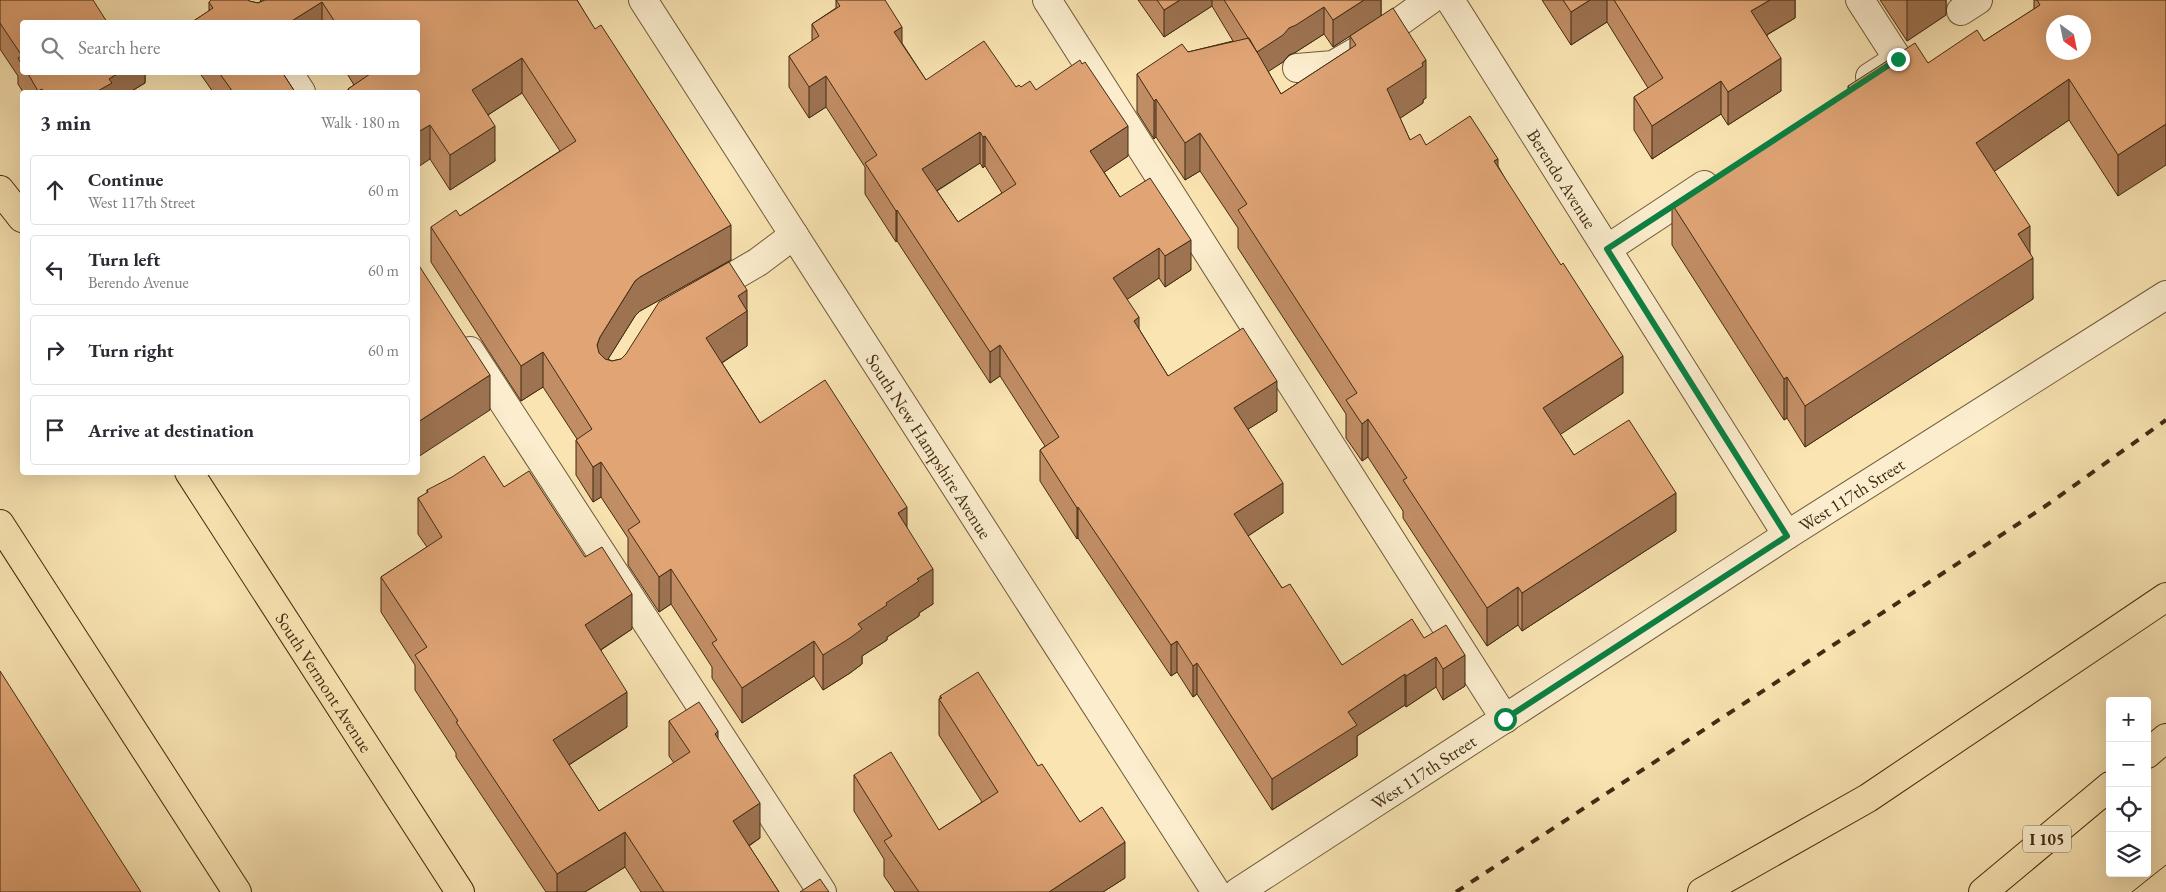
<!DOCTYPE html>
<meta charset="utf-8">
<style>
:root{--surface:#fff;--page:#f7f7f7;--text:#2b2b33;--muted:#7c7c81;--line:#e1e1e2}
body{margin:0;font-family:"EB Garamond",serif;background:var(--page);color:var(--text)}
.controls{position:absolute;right:15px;bottom:15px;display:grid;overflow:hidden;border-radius:5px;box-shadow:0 5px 20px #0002}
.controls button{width:45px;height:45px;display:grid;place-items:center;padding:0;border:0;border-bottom:1px solid var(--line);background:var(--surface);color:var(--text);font:25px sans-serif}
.compass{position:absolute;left:2046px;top:15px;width:45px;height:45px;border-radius:50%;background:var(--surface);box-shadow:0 5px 20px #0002;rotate:147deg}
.stop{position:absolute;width:15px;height:15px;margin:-11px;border:4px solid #0b8043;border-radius:50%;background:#fff}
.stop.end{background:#0b8043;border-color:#fff;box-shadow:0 1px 5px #0008}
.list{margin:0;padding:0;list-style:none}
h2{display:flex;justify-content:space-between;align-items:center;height:65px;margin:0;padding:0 20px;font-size:21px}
h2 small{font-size:16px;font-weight:400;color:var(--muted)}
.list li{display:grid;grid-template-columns:32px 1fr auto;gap:15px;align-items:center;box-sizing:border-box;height:70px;margin:0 10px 10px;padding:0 10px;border:1px solid var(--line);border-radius:5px}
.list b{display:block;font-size:19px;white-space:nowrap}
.list p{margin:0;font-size:16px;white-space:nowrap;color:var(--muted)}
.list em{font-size:16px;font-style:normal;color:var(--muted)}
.icon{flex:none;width:28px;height:28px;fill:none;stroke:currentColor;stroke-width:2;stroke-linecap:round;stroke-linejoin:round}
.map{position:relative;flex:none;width:2166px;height:892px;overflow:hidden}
.search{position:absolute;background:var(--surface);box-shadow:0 5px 20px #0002;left:20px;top:20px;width:400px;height:55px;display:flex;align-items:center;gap:12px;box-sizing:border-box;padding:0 18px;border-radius:5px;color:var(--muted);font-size:19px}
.panel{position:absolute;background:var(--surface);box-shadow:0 5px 20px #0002;left:20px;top:90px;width:400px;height:385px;border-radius:5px}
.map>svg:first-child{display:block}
</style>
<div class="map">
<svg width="2166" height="892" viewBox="0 0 2166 892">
<rect width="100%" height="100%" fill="#f9e4b2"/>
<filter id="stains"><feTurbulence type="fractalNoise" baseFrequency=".004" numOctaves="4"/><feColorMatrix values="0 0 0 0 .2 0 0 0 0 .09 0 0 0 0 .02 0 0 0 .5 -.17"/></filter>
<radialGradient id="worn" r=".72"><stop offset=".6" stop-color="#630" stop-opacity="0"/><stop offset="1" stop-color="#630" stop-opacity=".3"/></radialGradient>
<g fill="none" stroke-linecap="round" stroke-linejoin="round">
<defs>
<g id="minor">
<path id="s1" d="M643,0l573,892"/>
<path d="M1047,0l458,719"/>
<path id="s2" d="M1450,0l337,535"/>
<path d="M1860,0l38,59 -28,18"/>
<path d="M1961,11l17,-11"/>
<path d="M1297,68l36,-3 31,-18 66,-47"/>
<path d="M288,72l13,20"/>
<path d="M1607,249l97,-64"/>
<path d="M705,293l53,-31 36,-27"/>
<path d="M470,351l352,541"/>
<path id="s3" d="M1238,892l549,-357 379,-240"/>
</g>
<g id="major">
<path d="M0,190l22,28"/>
<path id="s4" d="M189,472l271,420"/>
<path d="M0,524l237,368"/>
</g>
<path id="highway" d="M2147,754l19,-16
M1702,892l166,-94 298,-201
M1983,892l127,-106"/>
</defs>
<use href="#minor" stroke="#6f593a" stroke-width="30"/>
<use href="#major" stroke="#412b12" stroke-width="30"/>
<use href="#highway" stroke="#412b12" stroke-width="30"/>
<use href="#minor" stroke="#fbedcd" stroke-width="28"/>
<use href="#major" stroke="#f9e4b2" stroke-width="28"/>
<use href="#highway" stroke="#f9e4b2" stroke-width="28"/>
<path stroke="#412b12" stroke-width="1" d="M2132,892l34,-27"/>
<path stroke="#412b12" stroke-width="4" stroke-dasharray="9 9" stroke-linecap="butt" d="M1456,892l588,-385 122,-87"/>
</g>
<path fill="#c18d65" stroke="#412b12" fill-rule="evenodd" d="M0,0l22,22v50h123v11l-15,9h-107l-5,-8v-8l-18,-27z
M260,0h317l154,260 -91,51 -5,5 -27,43 4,2 9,-2 126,-49v36l-25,17 38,60 147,105 26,76 -14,9v3l-32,21v3l-25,16v8l-12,9 -27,17 -9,-14 -72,47 -30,-45v-11l-41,-63 -12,8 -31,-47v-27l-27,-41 -8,5 -17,-27v-35l1,-1 -34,-52 -22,14 -90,-139v-35l29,-11 100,-65 -38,-58 -34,22 7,46 -45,29 -20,-31 -12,-67h-70v-3l6,-4 -8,-13h72v-50h-226l17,-11v-9l40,-1 9,2 3,-2z
M836,0l66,43 24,37 95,7 15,3 92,66 -24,16 16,25 71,73 -26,17 -6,-9 -32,21 12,30 29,47 109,35 -29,18 35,84 -35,23 34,52 60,77 82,-27 41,48 -22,14 -7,-13 -30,20 -1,-2 -48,31v20l-85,54 -75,-116 -4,3 -16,-25 -6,4 -93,-138 -1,1 -37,-58v-31l5,-4 -45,-70 -10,7 -93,-142 -1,1 -31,-48v-27l-39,-60 -17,11 -20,-31v-31l23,-14v-18l24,-16zM980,163l3,5 2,-2 17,27 -44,29 -21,-31z
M1138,0h243v16l45,82 -3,2v3l-23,15 10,22 88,26 125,227 -63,41 14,21 102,76 -154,100 -4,-6 -31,21 -84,-128v-7l-35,-54 -6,4 -16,-23v-24l-108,-166v-20l-38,-57 -15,9 -29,-43 -2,2 -17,-27v-38l51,-22 45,-11 -21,-35 -48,31zM1324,34l9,13 17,-11v13l-69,45 -13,-23 15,-9 6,-7 7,-3z
M1542,0h253v18l-28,17 14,56 -53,34 -7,-11 -69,45 -18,-29v-33l14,-9 -41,-66 -36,23z
M1880,0h66v15l-39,26z
M2034,0h132l-48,196 -49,-76 -75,51 36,82 3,46 -228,148 -18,-29 -3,2 -112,-175v-41l176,-113v-5l80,-23 56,-22 50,-32z
M199,72h83l13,20h-82z
M504,487l128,142 -31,21 26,77 -58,38 30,46 75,-48 -5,-7v-35l49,18 42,99 -11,8 30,46h-138l-16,-25 -40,25h-39l-90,-135v-4l-41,-63v-25l-34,-53v-35l46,-30 -9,-13v-36l9,-5v-3z
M940,696l98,70 42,56 45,56 -22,14h-208l-11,-16v-17l-30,-48v-36l85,55 43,-28 -43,-67v-36l1,-1z"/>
<path fill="#9d7352" stroke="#412b12" d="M1180,0h32v6l-48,31v-27z
M1364,0h17v16l-48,31v-27z
M1590,0h17v22l-36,23v-33z
M1770,0h25v18l-44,26v-33z
M1907,0h39v15l-39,26z
M322,2v20h-32z
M1324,7v27l-28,18 -7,3 -6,7 -26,17v-27l32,-24z
M902,27v30l-8,-25z
M522,58v35l-50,32v-35z
M1781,58v33l-53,34v-33z
M1426,60v38l-3,2v3l-36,24v-38z
M120,72h25v11l-15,9h-34l13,-13z
M826,76v31l-17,11v-31z
M2069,79v41l-93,64v-41z
M1721,81v33l-69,45v-33z
M1156,99v38l-2,2v-38z
M2166,124v41l-48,31v-41z
M430,125v34l-12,8v-35z
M495,126v35l-45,29v-35z
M1128,126v30l-38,26v-31z
M980,132v31l-58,37v-31z
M1200,133v38l-15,9v-37z
M985,136v30l-2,2v-31z
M1498,159v37l-4,-35z
M897,210v31l-1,1v-31z
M731,225v35l-91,51 -5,5 -35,56 -3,-27 3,-8 35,-56 5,-4z
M2030,226v34l3,-2v41l-228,148v-41l213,-172z
M1191,240v30l-26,17v-31z
M1159,248v30l-46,31v-31z
M747,290v56l-41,27v-35l32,-42z
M1139,317v31l-5,-27z
M1000,345v31l-10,7v-31z
M543,352v35l-22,14v-35z
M1623,356v37l-80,53v-38z
M490,375v35l-72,47v-35z
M1787,377v41l-3,2v-41z
M1277,381v30l-43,27v-30z
M1368,419v38l-6,4v-37z
M601,462v35l-8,5v-35z
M1283,483v30l-49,32v-31z
M1676,493v38l-154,100v-38z
M907,507v34l-9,-28z
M1078,507v31l-1,1v-31z
M671,569v35l-12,8v-35z
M933,569v35l-14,9v3l-32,21v3l-25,16v8l-12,9 -27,17v-35l35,-31 59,-45z
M1518,587v38l-31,21v-38z
M632,594v35l-47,31v-35z
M814,641v35l-72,47v-35z
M1177,641v31l-6,4v-31z
M1465,655v31l-22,14v-31z
M1436,657v30l-30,20v-31z
M1197,663v31l-4,3v-31z
M1405,674v31l-48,31v20l-85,54v-31l76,-67z
M627,692v35l-74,48v-35z
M718,731v36l-3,-33z
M760,803v35l-27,18v-35z
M625,832v35l-40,25h-28v-18z
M1125,842v36l-22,14h-54z"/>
<path fill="#e0a475" stroke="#412b12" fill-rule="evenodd" d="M0,0h93l14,22h-85v43l-4,-7 4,-2 -22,-33z
M211,0h37l1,1 9,2 7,-3h312l18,29 6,-4 130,200 -91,52 -5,4 -35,56 -3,8 2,8 6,6 7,2 9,-2 5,-5 33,-52 70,-40 18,28 -9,6 9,15 -41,27 54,85 65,-43 82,127 -9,6 35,56 -16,10 2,2 -33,22 1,2 -29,19 4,5 -12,9 -27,17 -9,-14 -72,47 -30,-45 5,-3 -46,-71 -12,8 -31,-47 12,-8 -39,-60 -8,5 -17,-27 16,-11 -49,-77 -22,14 -90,-139 25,-17 4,6 116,-75 -54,-83 -50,32 23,36 -45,29 -20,-30 -12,7v-40h-67l-3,-3 22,-15 -1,-2h49v-50h-83l-13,-20 -32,20h-98l21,-14 -4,-6z
M836,0h49l17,27 -8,5 32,48 58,-39 32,46 3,-2 2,2 9,-6 6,9 44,-30 2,4 3,-2 43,64 -38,25 30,46 30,-19 41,62 -26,16 -6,-8 -46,30 26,39 -5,4 34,55 75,-48 34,53 -43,27 49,75 -49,31 48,74 8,-4 52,81 70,-46 12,19 22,-13 19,30 -22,14 -7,-12 -30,19 -1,-2 -57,38 9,13 -85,54 -75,-116 -4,3 -16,-25 -6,4 -93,-138 -1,1 -37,-58 19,-13 -59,-92 -10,7 -93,-142 -1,1 -31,-48 12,-8 -51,-79 -17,11 -20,-31 30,-20 -7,-12 28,-18zM980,132l3,5 2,-1 31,48 -58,38 -36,-53z
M1157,0h23l-16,10z
M1224,0h140l-31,20 -9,-13 -28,18 -7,3 -6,7 -26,17z
M1563,0h27l-19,12z
M1614,0h156l-19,11 30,47 -53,34 -7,-11 -69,45 -18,-29 29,-19z
M2037,0h129v124l-48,31 -49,-76 -93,64 54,83 -12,8 15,24 -228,148 -18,-29 -3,2 -112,-175 178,-114 -2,-4 67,-43 13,20 49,-33 7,11 56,-36zM2054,22h30v30h-30z
M1393,8l33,52 -4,3 1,3 -36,23 23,51 10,-6 6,11 44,-29 28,43 -4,2 67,104 2,-2 60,93 -80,52 31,47 55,-35 47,73 -154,100 -4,-6 -31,21 -84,-128 4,-2 -39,-59 -6,5 -16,-24 11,-7 -119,-183 9,-6 -47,-71 -15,10 -29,-44 -2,2 -17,-27 45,-30 6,8 61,-14 32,56 75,-49 -6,-9z
M27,72h93l-11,7 3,4 -16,9h-52l-2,-3 -4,2z
M222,72h60l13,20h-62l-13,-18z
M418,264l72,111 -72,47z
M484,456l20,31 25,-16 56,86 17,-10 30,47 -47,31 42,67 -74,48 46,71 91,-59 -21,-31 30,-19 19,29 -3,3 45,69 -27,18 46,71h-115l-39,-60 -68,42 -101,-152 2,-1 -43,-66 12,-8 -46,-70 61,-40 -24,-39 10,-6 -1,-2 25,-13z
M0,671l141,221h-141z
M978,672l60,94 4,-2 38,58 22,-15 23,35 -76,50h-130l-35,-51 8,-5 -38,-61 37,-23 48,78 59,-38 -59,-93 3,-1 -2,-2z
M820,879l9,13h-29z"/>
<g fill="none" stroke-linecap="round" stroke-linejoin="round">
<path stroke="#0b8043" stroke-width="6" d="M1505,719l282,-183 -180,-287 291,-190"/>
</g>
<g text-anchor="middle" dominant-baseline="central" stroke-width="4" stroke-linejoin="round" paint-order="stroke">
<rect fill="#fbedcd" stroke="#79654a" stroke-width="1" x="2023" y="825.5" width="48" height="27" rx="4"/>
<g font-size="16" font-weight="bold" fill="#412b12">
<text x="2047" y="839">I 105</text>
</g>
<g font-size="18" fill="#412b12" stroke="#fbedcd">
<text stroke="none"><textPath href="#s2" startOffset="211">Berendo Avenue</textPath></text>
<text stroke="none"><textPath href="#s1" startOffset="530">South New Hampshire Avenue</textPath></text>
<text stroke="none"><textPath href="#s3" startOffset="731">West 117th Street</textPath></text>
<text stroke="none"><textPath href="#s4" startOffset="250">South Vermont Avenue</textPath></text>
<text stroke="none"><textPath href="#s3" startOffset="221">West 117th Street</textPath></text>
</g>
</g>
<rect width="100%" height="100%" filter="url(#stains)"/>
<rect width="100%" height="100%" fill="url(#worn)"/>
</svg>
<div class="controls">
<button>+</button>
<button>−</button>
<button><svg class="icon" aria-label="locate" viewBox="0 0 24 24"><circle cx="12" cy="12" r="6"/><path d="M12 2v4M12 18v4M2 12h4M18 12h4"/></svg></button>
<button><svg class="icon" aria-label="layers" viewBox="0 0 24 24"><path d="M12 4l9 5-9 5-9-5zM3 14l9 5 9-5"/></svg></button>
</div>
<svg class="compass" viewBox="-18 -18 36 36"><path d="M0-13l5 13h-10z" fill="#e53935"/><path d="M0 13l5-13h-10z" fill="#7c7c81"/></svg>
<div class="stop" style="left:1505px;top:719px"></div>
<div class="stop end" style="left:1898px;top:59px"></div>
<div class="search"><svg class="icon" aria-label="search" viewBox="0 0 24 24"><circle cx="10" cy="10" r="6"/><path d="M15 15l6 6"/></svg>Search here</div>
<section class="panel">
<h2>3 min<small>Walk · 180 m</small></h2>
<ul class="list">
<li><svg class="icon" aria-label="ahead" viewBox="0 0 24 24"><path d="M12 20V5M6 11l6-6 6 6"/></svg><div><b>Continue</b><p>West 117th Street</p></div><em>60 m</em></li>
<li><svg class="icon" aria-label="left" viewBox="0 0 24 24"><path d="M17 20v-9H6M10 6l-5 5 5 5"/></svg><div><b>Turn left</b><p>Berendo Avenue</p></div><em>60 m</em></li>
<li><svg class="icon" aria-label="right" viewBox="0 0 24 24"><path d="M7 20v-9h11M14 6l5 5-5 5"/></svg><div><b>Turn right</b></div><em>60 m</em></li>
<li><svg class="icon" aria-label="arrive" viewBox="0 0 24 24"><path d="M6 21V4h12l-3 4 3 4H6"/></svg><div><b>Arrive at destination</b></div></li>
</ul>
</section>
</div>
